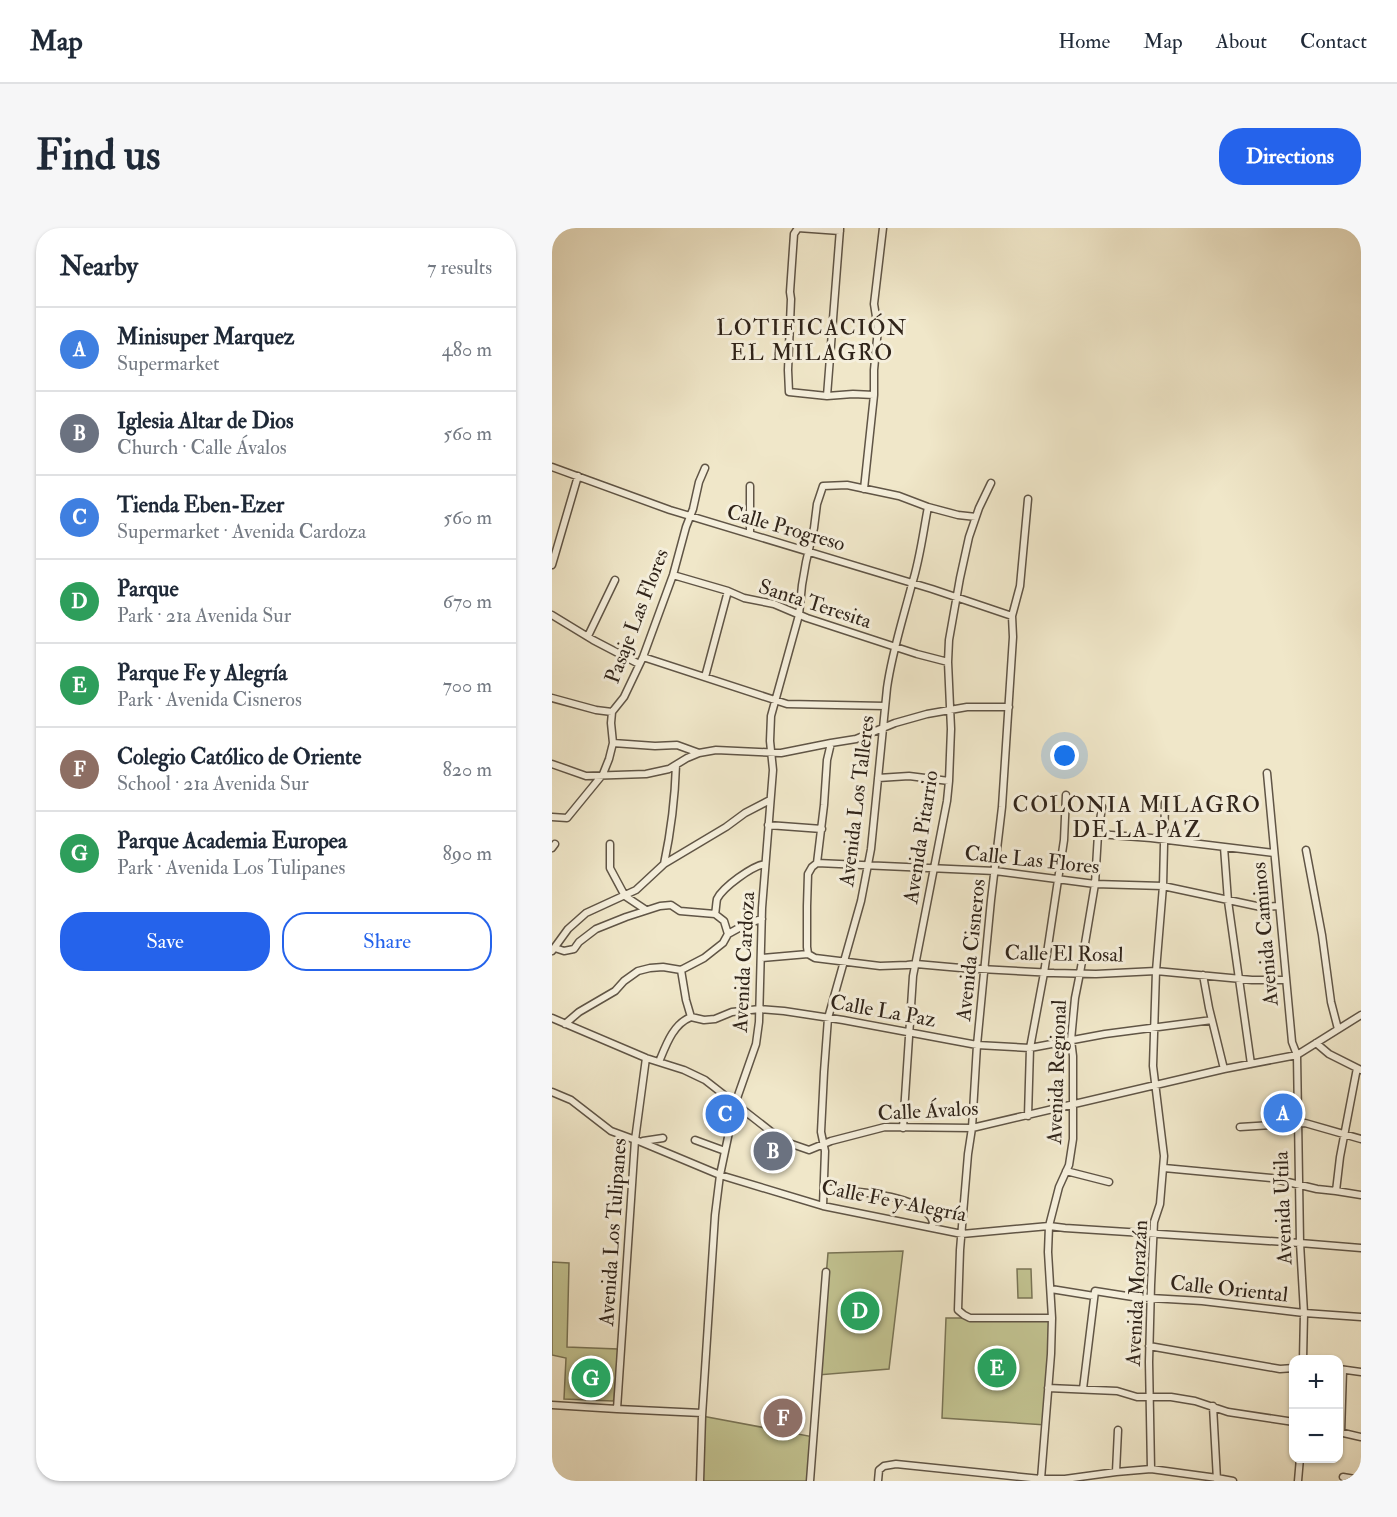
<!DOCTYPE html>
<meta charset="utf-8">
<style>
:root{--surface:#fff;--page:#f6f6f7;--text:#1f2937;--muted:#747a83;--line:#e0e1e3;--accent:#2563eb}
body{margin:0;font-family:"IM FELL Double Pica",serif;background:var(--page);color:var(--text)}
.controls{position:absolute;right:18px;bottom:18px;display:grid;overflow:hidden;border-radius:12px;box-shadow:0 2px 4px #0004}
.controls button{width:54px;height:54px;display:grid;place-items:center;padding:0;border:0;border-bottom:2px solid var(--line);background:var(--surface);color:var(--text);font:30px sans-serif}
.you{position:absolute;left:513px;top:528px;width:21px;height:21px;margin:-15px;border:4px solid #fff;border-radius:50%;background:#1a73e8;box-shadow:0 0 0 9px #1a73e833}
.badge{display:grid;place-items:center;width:39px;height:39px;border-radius:50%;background:var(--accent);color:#fff;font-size:20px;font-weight:700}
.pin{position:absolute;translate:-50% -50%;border:3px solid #fff;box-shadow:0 2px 6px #0006}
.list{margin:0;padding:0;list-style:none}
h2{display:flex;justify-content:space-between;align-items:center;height:78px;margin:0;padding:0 24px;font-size:26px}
h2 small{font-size:20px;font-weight:400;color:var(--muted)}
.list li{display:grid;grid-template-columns:39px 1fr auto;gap:18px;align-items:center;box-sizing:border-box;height:84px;padding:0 24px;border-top:2px solid var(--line)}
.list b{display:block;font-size:22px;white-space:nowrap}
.list p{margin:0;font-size:20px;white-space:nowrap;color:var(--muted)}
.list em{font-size:20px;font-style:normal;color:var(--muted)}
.actions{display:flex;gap:12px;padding:18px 24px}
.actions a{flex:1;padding:14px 0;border:2px solid var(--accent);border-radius:24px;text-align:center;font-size:21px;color:var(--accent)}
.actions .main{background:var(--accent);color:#fff}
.map{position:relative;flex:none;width:809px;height:1253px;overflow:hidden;border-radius:24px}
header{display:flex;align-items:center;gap:36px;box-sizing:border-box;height:84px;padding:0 30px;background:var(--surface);border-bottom:2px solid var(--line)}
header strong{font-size:28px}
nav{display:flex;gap:33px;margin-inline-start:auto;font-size:21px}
.intro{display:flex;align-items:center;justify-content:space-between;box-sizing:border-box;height:144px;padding:0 36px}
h1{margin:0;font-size:42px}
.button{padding:15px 27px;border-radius:24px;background:var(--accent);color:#fff;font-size:21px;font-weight:700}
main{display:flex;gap:36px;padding:0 36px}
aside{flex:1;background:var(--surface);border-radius:24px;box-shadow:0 2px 4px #0004}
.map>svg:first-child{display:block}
</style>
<header>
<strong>Map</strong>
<nav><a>Home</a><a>Map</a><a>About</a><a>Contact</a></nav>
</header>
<div class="intro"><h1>Find us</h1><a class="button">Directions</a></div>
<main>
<aside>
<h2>Nearby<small>7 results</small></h2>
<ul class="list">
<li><span class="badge" style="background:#3f7fe0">A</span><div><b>Minisuper Marquez</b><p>Supermarket</p></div><em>480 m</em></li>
<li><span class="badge" style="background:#6b7280">B</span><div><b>Iglesia Altar de Dios</b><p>Church · Calle Ávalos</p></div><em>560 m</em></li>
<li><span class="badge" style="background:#3f7fe0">C</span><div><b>Tienda Eben-Ezer</b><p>Supermarket · Avenida Cardoza</p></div><em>560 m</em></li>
<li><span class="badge" style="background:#2e9e5b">D</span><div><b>Parque</b><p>Park · 21a Avenida Sur</p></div><em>670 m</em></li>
<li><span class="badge" style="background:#2e9e5b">E</span><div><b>Parque Fe y Alegría</b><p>Park · Avenida Cisneros</p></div><em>700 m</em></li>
<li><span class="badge" style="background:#8d6e63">F</span><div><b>Colegio Católico de Oriente</b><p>School · 21a Avenida Sur</p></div><em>820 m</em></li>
<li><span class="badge" style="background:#2e9e5b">G</span><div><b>Parque Academia Europea</b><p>Park · Avenida Los Tulipanes</p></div><em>890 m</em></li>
</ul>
<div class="actions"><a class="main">Save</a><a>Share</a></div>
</aside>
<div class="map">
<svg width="809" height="1253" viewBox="0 0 809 1253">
<rect width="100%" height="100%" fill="#f0e7c9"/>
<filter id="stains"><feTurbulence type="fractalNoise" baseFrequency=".00333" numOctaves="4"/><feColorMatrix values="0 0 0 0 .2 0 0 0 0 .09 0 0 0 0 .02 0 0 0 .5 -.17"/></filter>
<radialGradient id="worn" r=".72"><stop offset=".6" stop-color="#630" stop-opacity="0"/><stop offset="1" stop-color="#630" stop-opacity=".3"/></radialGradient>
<path fill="#c2c391" stroke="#797456" stroke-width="1.5" d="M351,1023l-14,118 -71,6 10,-122z
M0,1034l17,1 -2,84 51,2 -4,50 -1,2 -49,-2 2,-41 -14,-3z
M465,1041h14l1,29h-14z
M394,1090h106l-6,107 -104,-7z
M150,1188l112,21 -5,44h-110z"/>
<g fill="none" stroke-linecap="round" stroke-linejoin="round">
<defs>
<path id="minor" d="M288,3l-42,-3 -4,6 -4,58 1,7 -3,71 1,22 38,4 26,-2 21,1
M275,168l13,-167
M0,239l118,43 262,79 80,27
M312,261l10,-94v-25l4,-41 -4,-25 9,-76
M476,271l-8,87 -8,30 1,21 -11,170 -11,93 -14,145 -5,83 -4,26 -8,96 -2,60 6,5 6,3h82
M198,306v-48
M0,337l26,-89
M121,347l55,16 16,7 30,6 33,14 110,36 31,8
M0,387l41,25 46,24
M36,408l27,-56
M91,429l144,47 98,2
M153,449l23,-86
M0,470l44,12 16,2
M61,515l42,3 22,-1 22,8 17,-3 65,3 50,-10 25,-4 39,-16 32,-9 40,-7h42
M0,536l34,12 60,-2 23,-5 18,-11 12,-5
M715,545l25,269 5,13 3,188 4,70 -1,47
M326,550l31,-2 40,5
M0,589l15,1 36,-44 6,-15 4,-16 -2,-20 1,-11 12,-15 19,-40 30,-82 13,-48 7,-18 6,-27 6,-14
M216,597l54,4
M546,606l53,4 123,15
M58,616v24l15,28 21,14
M672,619l4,54 23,163
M0,620l3,-4
M754,622l16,85 9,67 7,27
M265,635l178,8 100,13 68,2 98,21 18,-1
M112,636c7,-33 11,-66 12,-99
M163,686c1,-4 1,-10 2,-15 6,-12 35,-33 48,-35
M176,706l20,-11 14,-4
M3,720l9,3 10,-2 5,-7 17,-13 30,-12 34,-11 11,-1 9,6 35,3 9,7 4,13
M0,723l16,-22 18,-16 50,-23 28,-26 62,-37 19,-14 25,-13
M256,726l7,4 65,8 27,-1 9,-1 45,4 93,5 42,1 60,-3 96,9h34
M256,726l-1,-7v-41l1,-32 4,-7 5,-4 7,-58 3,-45 4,-17
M209,730l47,-4
M129,742l5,30 5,17 13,3 11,-1 17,-7 28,-3 24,2 59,9 134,25 53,3 75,-14 107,-14
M651,747l6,33 15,61
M0,790l94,40 38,12 21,10 78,61 26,9 22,-9 54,-14 87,1 252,-59 73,-14 64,-40
M13,796l14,-12 36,-21 9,-10 14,-10 12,-3 13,-1 18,3 23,-12 19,-15 5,-9
M764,815l13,11 32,16
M107,834c7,-17 14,-38 32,-45
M0,864l19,8 40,31 30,11 79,33 103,31 139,28 87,-8 16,2 235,15 61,5
M476,888l2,-68 14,-75 20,-133 2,-45
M688,899l65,-4 56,16
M351,900l10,-152 34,-175 2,-20 2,-52 -3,-67 1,-22 11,-62 9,-41 10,-29 12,-25
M143,912l30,11
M91,913l20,-3
M612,940l107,10 46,11 19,2 25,4
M514,943l43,11
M273,960c28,4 83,5 103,26 3,2 4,5 5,8l-1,6
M784,963l4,-34 17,-89
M271,978l2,-55 -4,-19 3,-60 4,-54 33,-117 10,-52 16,-161c5,-36 16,-69 25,-104 8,-25 11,-51 16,-77
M499,1061l43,7
M597,1118l131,23 14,-1
M787,1141l22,3
M496,1160l69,3 20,6h34l24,4 33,11 66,10
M531,1161l12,-98 38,6 69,4 102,12 57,4
M0,1177l65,4 85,4
M661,1178l4,74
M65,1181l18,-269 11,-82
M787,1204l22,5
M789,1205l2,-63
M599,1241l-2,-107 2,-77 3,-63 6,-18 4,-48 -11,-90 3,-95 7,-85 2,-83
M564,1244l2,-42
M791,1249l18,3
M489,1251l10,-125 1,-36 -4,-66 1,-26 10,-39 10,-22 4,-26v-83l-2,-16 4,-42 5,-25 15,-89 3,-50 4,-27
M148,1253l2,-65 13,-201 5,-40 15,-71 21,-60 3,-22 3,-114 11,-138 -3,-29 1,-25 28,-101 3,-30 4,-23 8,-34 3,-24 6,-18 24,-1 52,11 29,11 30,8 18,2
M258,1253l16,-209
M326,1253l1,-11 5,-4 12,-2 145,15h24l51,-7 35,-3 66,9 16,3
M746,1253l2,-23"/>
</defs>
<use href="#minor" stroke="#605546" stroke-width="9"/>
<use href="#minor" stroke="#f5efdc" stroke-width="6"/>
</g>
<g text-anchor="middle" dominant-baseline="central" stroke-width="6" stroke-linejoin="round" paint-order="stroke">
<g font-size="21" fill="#30241a" stroke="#f5efdc">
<text transform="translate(234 300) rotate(16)">Calle Progreso</text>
<text transform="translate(263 376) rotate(18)">Santa Teresita</text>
<text transform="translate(85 388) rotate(-69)">Pasaje Las Flores</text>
<text transform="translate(305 573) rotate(-83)">Avenida Los Talleres</text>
<text transform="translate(369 609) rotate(-81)">Avenida Pitarrio</text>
<text transform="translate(480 632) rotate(6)">Calle Las Flores</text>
<text transform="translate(713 706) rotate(-95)">Avenida Caminos</text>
<text transform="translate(419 722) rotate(-84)">Avenida Cisneros</text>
<text transform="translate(512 726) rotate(1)">Calle El Rosal</text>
<text transform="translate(192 734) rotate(-87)">Avenida Cardoza</text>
<text transform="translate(331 783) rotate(10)">Calle La Paz</text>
<text transform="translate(505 844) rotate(-88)">Avenida Regional</text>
<text transform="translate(376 883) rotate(-3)">Calle Ávalos</text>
<text transform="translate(342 973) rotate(11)">Calle Fe y Alegría</text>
<text transform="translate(731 980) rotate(-92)">Avenida Utila</text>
<text transform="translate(61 1004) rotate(-86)">Avenida Los Tulipanes</text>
<text transform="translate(677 1061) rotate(6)">Calle Oriental</text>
<text transform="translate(585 1065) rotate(-87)">Avenida Morazán</text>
</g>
<g font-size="22" letter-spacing="1.5" fill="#30241a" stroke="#f5efdc">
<text x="260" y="100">LOTIFICACIÓN<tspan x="260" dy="25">EL MILAGRO</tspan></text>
<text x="585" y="577">COLONIA MILAGRO<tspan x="585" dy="25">DE LA PAZ</tspan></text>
</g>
</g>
<rect width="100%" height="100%" filter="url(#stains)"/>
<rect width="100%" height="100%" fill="url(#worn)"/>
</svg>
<div class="controls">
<button>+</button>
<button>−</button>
</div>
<div class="you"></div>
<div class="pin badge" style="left:731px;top:885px;background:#3f7fe0">A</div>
<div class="pin badge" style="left:221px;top:923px;background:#6b7280">B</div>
<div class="pin badge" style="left:173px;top:886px;background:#3f7fe0">C</div>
<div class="pin badge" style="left:308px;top:1083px;background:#2e9e5b">D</div>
<div class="pin badge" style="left:445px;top:1140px;background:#2e9e5b">E</div>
<div class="pin badge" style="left:231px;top:1190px;background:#8d6e63">F</div>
<div class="pin badge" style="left:39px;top:1150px;background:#2e9e5b">G</div>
</div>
</main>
